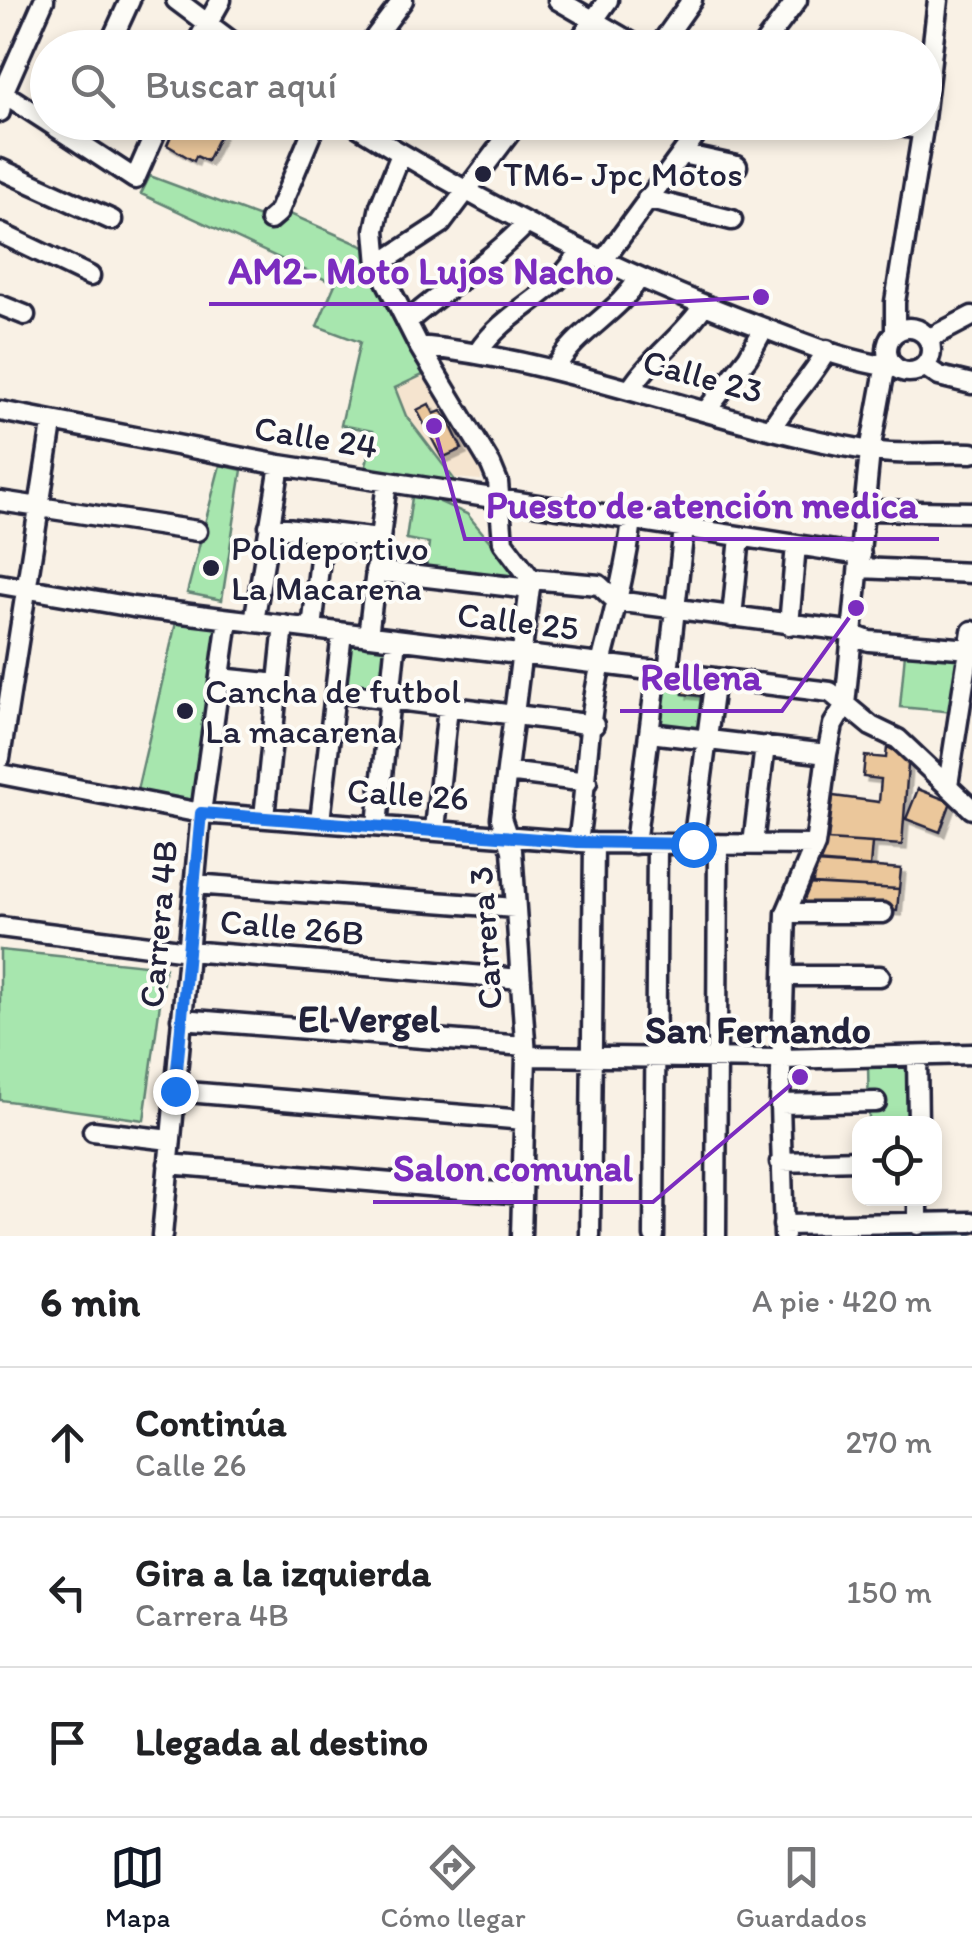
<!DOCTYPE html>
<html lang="es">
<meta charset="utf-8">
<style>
:root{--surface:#fff;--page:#f6f6f6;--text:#202124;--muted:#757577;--line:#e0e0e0;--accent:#111827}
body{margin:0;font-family:Itim,sans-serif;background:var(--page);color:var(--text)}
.controls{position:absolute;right:30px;bottom:30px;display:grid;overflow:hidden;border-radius:20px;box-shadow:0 5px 15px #0003}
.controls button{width:90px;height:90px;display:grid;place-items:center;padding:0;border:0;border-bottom:2px solid var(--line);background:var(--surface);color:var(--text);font:50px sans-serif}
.stop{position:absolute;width:30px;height:30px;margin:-22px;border:8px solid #1a73e8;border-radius:50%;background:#fff}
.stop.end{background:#1a73e8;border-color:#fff;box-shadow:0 2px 10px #0008}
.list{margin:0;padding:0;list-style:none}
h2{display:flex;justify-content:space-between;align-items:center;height:130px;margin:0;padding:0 40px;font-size:42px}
h2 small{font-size:32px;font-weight:400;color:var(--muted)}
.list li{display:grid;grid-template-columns:65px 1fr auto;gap:30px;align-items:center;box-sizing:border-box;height:150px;padding:0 40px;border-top:2px solid var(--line)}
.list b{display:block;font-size:38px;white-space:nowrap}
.list p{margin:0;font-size:32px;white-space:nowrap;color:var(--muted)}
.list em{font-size:32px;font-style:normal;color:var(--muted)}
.icon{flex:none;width:55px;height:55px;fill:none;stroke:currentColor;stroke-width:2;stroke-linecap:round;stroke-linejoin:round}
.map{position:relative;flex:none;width:972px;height:1236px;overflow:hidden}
.search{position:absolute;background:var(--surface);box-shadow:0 5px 15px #0003;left:30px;right:30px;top:30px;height:110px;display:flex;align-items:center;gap:25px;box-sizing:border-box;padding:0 35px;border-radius:55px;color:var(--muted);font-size:38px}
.sheet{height:580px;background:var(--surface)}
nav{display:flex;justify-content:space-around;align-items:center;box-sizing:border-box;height:140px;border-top:2px solid var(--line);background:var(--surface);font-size:28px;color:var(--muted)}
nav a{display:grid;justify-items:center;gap:5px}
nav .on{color:var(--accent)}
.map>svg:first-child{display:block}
</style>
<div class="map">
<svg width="972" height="1236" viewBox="0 0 972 1236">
<defs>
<filter id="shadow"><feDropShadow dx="4.5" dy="4.5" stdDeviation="0" flood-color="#0004"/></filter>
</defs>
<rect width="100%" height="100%" fill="#f9f1e5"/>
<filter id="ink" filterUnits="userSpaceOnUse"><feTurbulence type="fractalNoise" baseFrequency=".01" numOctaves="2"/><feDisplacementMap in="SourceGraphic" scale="20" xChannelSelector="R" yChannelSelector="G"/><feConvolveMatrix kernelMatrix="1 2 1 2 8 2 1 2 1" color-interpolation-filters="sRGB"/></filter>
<g filter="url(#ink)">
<path fill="#f5e4cf" d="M425,374l56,96v10l-26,-2 -49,-62 -11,-28z"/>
<path fill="#a7e6ae" stroke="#648474" stroke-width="2.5" d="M150,176l107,40 31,-3 79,35 21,61 37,65 -30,14 11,28 54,71 -95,-16 8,-40 -32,-6 19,-83 -43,-16 18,-42 -194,-90z
M220,465l22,5 -20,130 -35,-7z
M413,490l54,24 54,65 -96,-5 4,-31 -23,-4z
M177,618l48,5 -25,189 -65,-13z
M344,634l48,5 -6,56 -49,-6z
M905,653l53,3 -4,56 -54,-5z
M648,671l38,5 -3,18 20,3 -4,51 -58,-4z
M0,950l165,17 -21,153 -144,-20z
M868,1062h43v58l-42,1z"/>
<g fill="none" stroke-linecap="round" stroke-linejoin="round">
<path stroke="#618fa5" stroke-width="4" d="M868,1236l104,-3"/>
</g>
<path fill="#ebc79b" stroke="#22223b" stroke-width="2.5" filter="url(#shadow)" d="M177,122l32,1 17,-1 -19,39 -11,-5 -2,5 -27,-16z
M429,404l5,10 7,-3 7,9 14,29 -20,9 -25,-48z
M686,676l19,2 -3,18 -19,-2z
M887,747l17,9 4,9 -6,80 -74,-5 5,-44 46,6 2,-23 -18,-2 2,-21 21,2z
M918,789l33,13 -11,30 -34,-13z
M826,840l46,3 -2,24 -53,-4 1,-13h5z
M814,862l87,7 -2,20 -86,-5z
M805,884l94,5 -2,22 -98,-5z"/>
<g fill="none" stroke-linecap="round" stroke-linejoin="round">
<defs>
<path id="minor" d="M176,0l64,48
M558,0l83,48
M108,48l22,-48
M194,48l27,-48
M367,48l36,-48
M574,48l34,-48
M658,48l34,-48
M761,48l36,-48
M0,91l48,31
M0,112l3,-19 41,-93
M924,119l14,-119
M48,122l87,57 25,-57
M350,122c124,78 253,144 390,197 45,17 91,37 138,46l11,-6
M877,122l46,8
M401,154l-21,52 -5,24 3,35 41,81 72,119 7,17 5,60 28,37
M682,154l55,12
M0,169l112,51
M647,199l85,21
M270,220l8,-7 38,-91
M0,233l90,43
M603,261l102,-139
M378,265l63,-41 77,-102
M0,305l25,10
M407,322c39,-34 84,-61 119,-98
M887 350a22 22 0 1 1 44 0a22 22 0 1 1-44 0Z
M895,333v-31l29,-180
M928,339l44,-23
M419,346c153,15 295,78 446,104 34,6 72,2 107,3
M478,352c30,-45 78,-55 102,-102
M924,366l15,10 33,8
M555,369c21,-39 61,-53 84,-91
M630,390c21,-33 53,-53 74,-85
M0,411l280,54 581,90
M706,411l42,-54 16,-29
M771,429c17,-29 40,-50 56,-79
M0,501l197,30
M865,510l107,2
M269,526l110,13
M860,568l112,5
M375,571l155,18
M531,579l68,6 17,16 224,29 29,11 102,8
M0,584l133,23 697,85 41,34 27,13 74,70
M732,617l8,-80
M254,622l26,-157
M789,625l7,-80
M312,629l11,-97
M368,636l19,-154
M668,672l16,-144
M220,678l58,6
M335,692l259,33
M650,733l177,21
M0,758l52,-334
M507,772l80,10
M0,774l201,39 393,30 221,2
M948,785l24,-154
M264,817l20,-192
M320,821l22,-188
M377,825l19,-186
M435,829l13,-122
M578,842c9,-58 9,-121 23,-178 12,-48 25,-94 31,-144
M635,844l22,-173
M693,844l22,-166
M753,844l12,-98
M194,884l321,24
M786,913h97
M0,927l188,24 333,28
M785,976h95
M181,1019l344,27
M526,1056l256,3 190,-5
M917,1056l1,68
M175,1091l349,29
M780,1104l96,-2
M93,1131l77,9
M780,1162l80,-2
M168,1164l354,30
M783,1225l189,-3
M918,1225v-27
M162,1236l39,-423 27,-194
M521,1236l5,-180 -14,-206 -11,-32 30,-239
M590,1236l4,-393
M654,1236l3,-392
M716,1236l2,-392
M784,1236l-4,-132 6,-191 29,-68 12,-91 6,-29 12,-20 25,-254 14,-76 7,-13"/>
</defs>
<use href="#minor" stroke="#22223b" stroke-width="25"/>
<use href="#minor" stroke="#fdfcf7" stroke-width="18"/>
</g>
</g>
<g fill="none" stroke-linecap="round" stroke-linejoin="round" filter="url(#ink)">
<path stroke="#1a73e8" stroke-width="12" d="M175,1091l26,-278 377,29 115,2"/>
</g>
<g fill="#22223b" stroke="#fdfcf7" stroke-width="4">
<circle cx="483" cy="174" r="10"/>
<circle cx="211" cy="568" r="10"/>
<circle cx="185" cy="711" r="10"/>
</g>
<g text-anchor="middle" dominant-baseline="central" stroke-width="8" stroke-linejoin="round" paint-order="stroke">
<g font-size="35" fill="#22223b" stroke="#fdfcf7" text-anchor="start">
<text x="503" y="174">TM6- Jpc Motos</text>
<text x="231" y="548">Polideportivo<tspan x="231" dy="40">La Macarena</tspan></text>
<text x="205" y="691">Cancha de futbol<tspan x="205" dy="40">La macarena</tspan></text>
</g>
<g font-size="35" fill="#22223b" stroke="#fdfcf7">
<text transform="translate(703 376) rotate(15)">Calle 23</text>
<text transform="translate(316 437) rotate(9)">Calle 24</text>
<text transform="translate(518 621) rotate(7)">Calle 25</text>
<text transform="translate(408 794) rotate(4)">Calle 26</text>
<text transform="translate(158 924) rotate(-85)">Carrera 4B</text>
<text transform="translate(292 927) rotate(5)">Calle 26B</text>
<text transform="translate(485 938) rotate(-94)">Carrera 3</text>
</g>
<g font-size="38" font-weight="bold" fill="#22223b" stroke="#fdfcf7">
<text x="369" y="1019">El Vergel</text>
<text x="758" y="1030">San Fernando</text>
</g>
</g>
<path fill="none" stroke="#7b2cbf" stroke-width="4" d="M761 297L634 304H209M434 426L465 539H939M856 608L782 711H620M800 1077L653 1202H373"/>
<g fill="#7b2cbf" stroke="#fdfcf7" stroke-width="4">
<circle cx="761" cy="297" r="10"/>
<circle cx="434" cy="426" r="10"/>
<circle cx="856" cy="608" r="10"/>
<circle cx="800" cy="1077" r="10"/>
</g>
<g font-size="38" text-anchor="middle" font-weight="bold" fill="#7b2cbf" stroke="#fdfcf7" stroke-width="8" stroke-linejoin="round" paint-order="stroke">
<text x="421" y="284">AM2- Moto Lujos Nacho</text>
<text x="702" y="518">Puesto de atención medica</text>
<text x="701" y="690">Rellena</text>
<text x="513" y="1181">Salon comunal</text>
</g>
</svg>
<div class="controls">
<button><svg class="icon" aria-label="locate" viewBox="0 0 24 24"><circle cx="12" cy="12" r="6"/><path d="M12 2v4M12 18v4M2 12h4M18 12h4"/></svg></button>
</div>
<div class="stop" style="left:693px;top:844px"></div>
<div class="stop end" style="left:175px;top:1091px"></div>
<div class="search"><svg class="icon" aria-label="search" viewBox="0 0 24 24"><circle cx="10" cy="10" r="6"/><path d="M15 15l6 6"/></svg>Buscar aquí</div>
</div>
<section class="sheet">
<h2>6 min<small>A pie · 420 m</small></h2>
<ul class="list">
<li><svg class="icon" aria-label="ahead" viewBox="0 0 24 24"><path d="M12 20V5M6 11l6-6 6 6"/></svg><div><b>Continúa</b><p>Calle 26</p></div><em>270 m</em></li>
<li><svg class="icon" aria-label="left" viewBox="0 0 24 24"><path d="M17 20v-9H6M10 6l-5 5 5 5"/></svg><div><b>Gira a la izquierda</b><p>Carrera 4B</p></div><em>150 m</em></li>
<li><svg class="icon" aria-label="arrive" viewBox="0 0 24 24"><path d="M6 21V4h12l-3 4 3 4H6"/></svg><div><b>Llegada al destino</b></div></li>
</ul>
</section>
<nav>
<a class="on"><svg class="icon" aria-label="map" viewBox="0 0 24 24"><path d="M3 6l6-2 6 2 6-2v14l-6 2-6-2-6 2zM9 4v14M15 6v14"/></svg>Mapa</a>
<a><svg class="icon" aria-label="directions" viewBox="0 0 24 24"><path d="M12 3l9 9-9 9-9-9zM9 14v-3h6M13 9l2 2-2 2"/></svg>Cómo llegar</a>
<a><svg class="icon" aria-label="saved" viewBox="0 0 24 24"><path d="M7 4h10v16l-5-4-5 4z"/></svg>Guardados</a>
</nav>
